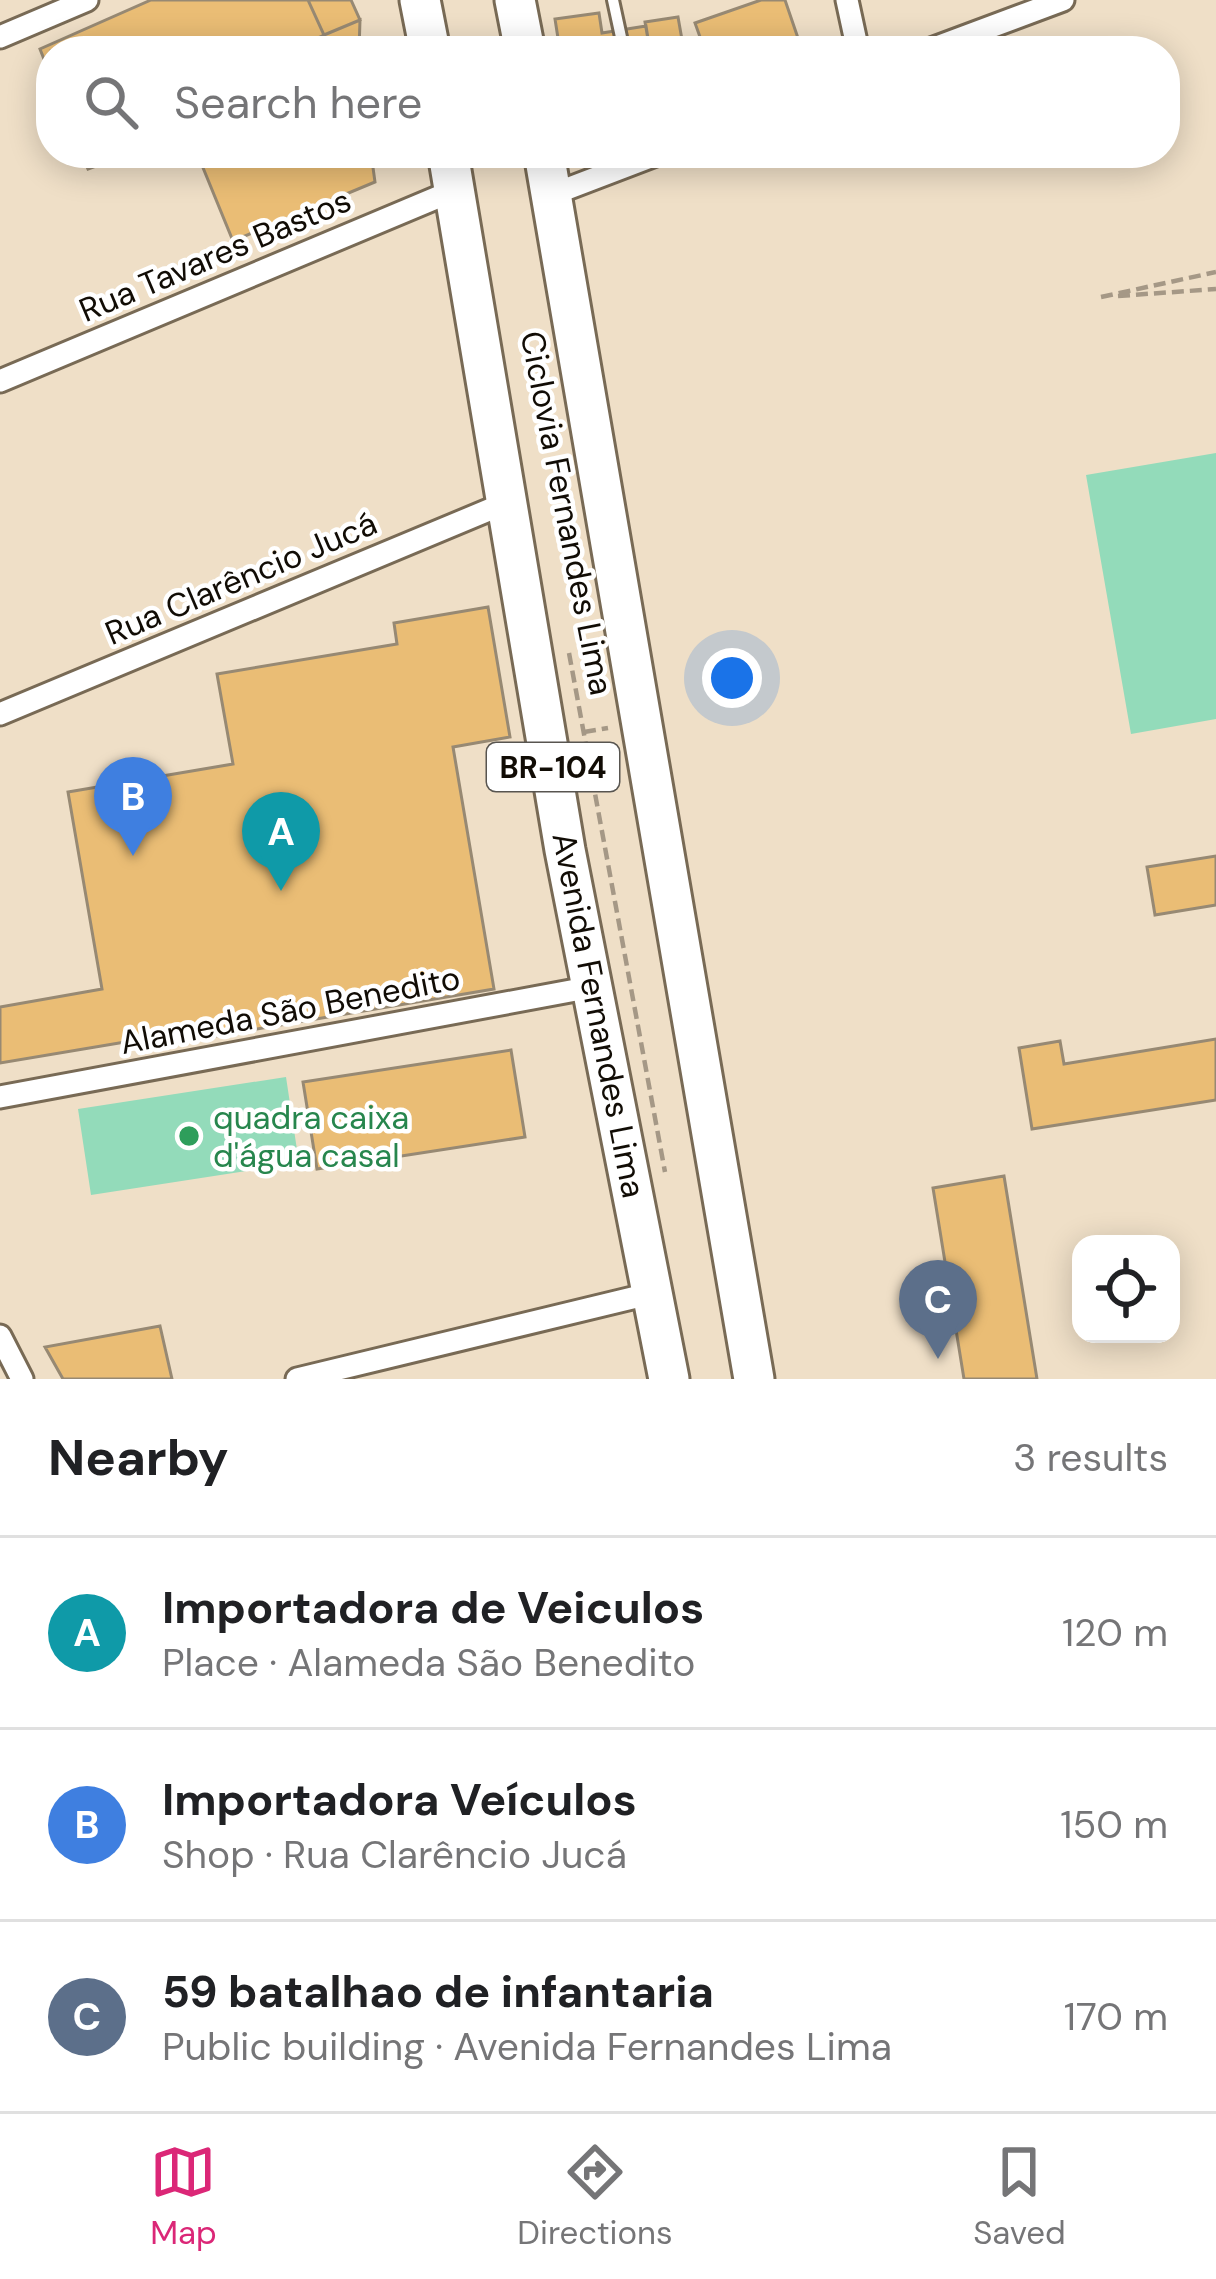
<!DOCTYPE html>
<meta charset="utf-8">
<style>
:root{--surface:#fff;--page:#f2f2f2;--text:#202124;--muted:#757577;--line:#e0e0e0;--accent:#db2777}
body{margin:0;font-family:"DM Sans",sans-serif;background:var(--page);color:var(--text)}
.controls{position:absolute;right:36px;bottom:36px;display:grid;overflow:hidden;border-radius:24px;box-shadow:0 6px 30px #0003}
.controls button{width:108px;height:108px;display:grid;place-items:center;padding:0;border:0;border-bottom:3px solid var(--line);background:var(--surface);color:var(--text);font:60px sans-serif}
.you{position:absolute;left:732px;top:678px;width:42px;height:42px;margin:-30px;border:9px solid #fff;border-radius:50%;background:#1a73e8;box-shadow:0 0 0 18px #1a73e833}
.badge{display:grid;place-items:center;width:78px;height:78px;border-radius:50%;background:var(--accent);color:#fff;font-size:39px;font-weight:700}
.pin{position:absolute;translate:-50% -99px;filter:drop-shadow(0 3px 6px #0008)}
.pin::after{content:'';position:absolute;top:63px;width:42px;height:36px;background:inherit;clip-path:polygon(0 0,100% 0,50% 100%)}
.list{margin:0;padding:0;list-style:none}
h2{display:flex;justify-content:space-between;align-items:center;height:156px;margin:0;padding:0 48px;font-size:51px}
h2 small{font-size:39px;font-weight:400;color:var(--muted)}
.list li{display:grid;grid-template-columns:78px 1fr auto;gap:36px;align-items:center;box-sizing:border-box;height:192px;padding:0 48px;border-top:3px solid var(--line)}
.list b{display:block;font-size:45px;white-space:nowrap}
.list p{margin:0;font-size:39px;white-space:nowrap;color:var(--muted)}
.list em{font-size:39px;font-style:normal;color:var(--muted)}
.icon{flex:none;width:66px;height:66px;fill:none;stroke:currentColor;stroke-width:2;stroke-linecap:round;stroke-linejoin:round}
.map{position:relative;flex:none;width:1216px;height:1379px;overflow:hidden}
.search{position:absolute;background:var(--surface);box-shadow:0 6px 30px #0003;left:36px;right:36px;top:36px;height:132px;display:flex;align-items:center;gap:30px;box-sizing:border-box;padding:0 42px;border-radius:48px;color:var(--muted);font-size:45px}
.sheet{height:732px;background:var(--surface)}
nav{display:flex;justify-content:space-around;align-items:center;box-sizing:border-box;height:168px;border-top:3px solid var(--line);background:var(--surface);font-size:33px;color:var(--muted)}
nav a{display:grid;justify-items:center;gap:6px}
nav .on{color:var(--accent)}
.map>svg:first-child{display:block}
</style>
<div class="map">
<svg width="1216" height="1379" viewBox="0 0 1216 1379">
<rect width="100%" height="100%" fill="#efdfc7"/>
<path fill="#93dbba" d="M1216,453v266l-85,15 -45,-259z
M286,1077l13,86 -208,32 -13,-86z"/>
<path fill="#eabd75" stroke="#978973" stroke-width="3" d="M151,0h157l16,35 -34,16h-239v26l-11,-28z
M308,0h43l9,20 -36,15z
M761,0h24l14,41 -28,10h-66l-10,-28z
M599,13l3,20 44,-7 4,25h-90l-5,-32z
M678,17l6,34h-34l-5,-29z
M360,20l-1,31h-69l34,-16z
M81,153h49l-42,16z
M197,153h174l4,29 -142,59z
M488,607l22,130 -57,10 41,242 -356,60 -1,-9 -137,23v-56l102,-18 -34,-197 165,-28 -16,-90 180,-30 -3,-21z
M1216,856v49l-61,10 -8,-48z
M1216,1039v61l-184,29 -13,-81 41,-7 4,23z
M511,1050l14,87 -208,32 -14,-87z
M1004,1176l33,203h-73l-31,-191z
M160,1326l12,53h-109l-18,-32z"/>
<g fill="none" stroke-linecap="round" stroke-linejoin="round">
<defs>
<path id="lane" d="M613,0l11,51"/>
<path id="street" d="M847,0l11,51
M0,37l87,-37
M926,51l137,-51
M551,195l110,-42
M0,381l455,-191
M0,714l508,-212
M0,1097l592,-110
M0,1336l22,43
M297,1379l356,-86"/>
<path id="highway" d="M420,0l10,51
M515,0l10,51
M448,153l117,697 104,529
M544,153l210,1226"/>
</defs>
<use href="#lane" stroke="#786a55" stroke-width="16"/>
<use href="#street" stroke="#786a55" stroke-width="27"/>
<use href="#highway" stroke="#786a55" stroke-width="45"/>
<path stroke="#a59886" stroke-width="4.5" stroke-dasharray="12 6" stroke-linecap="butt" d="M1118,296l98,-7
M1101,297l115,-25
M569,653l96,519
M584,732l24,-4"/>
<use href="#lane" stroke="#fff" stroke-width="10"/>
<use href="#street" stroke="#fff" stroke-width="21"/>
<use href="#highway" stroke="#fff" stroke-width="39"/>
</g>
<circle fill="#2e9e5b" stroke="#fff" stroke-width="4.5" cx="189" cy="1136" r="12"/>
<g text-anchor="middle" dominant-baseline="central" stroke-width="9" stroke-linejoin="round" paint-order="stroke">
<rect fill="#fff" stroke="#585550" stroke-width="3" x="487" y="743" width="132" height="48" rx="9"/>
<g font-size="30" font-weight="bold" fill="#110c05">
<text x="553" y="767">BR-104</text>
</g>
<g font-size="33" fill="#110c05" stroke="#fff">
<text transform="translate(215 255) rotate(-23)">Rua Tavares Bastos</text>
<text transform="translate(567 513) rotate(79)">Ciclovia Fernandes Lima</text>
<text transform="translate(241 578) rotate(-23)">Rua Clarêncio Jucá</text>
<text transform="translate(290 1010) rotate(-11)">Alameda São Benedito</text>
<text transform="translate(599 1015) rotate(79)">Avenida Fernandes Lima</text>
</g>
<g font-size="33" fill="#27864d" stroke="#fff" text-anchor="start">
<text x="213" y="1117">quadra caixa<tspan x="213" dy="38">d'água casal</tspan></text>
</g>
</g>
</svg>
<div class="controls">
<button><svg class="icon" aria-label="locate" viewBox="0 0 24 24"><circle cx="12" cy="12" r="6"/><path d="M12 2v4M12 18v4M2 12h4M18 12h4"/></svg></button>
</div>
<div class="you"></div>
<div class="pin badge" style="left:281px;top:891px;background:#0f9aa8">A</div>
<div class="pin badge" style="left:133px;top:856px;background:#3f7fe0">B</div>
<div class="pin badge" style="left:938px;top:1359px;background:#5c6f8a">C</div>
<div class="search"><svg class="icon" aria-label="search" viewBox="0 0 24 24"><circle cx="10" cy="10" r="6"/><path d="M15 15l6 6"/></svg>Search here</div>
</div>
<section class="sheet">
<h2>Nearby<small>3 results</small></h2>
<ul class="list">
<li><span class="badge" style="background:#0f9aa8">A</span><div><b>Importadora de Veiculos</b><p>Place · Alameda São Benedito</p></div><em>120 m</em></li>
<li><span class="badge" style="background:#3f7fe0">B</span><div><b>Importadora Veículos</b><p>Shop · Rua Clarêncio Jucá</p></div><em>150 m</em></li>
<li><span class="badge" style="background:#5c6f8a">C</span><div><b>59 batalhao de infantaria</b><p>Public building · Avenida Fernandes Lima</p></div><em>170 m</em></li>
</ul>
</section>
<nav>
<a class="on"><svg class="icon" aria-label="map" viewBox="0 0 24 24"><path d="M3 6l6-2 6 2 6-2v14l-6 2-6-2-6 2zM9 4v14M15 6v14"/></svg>Map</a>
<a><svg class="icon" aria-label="directions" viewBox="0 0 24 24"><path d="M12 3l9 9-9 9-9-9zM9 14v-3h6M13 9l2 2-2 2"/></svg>Directions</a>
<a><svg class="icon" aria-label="saved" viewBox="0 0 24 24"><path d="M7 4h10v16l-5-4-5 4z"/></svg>Saved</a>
</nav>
